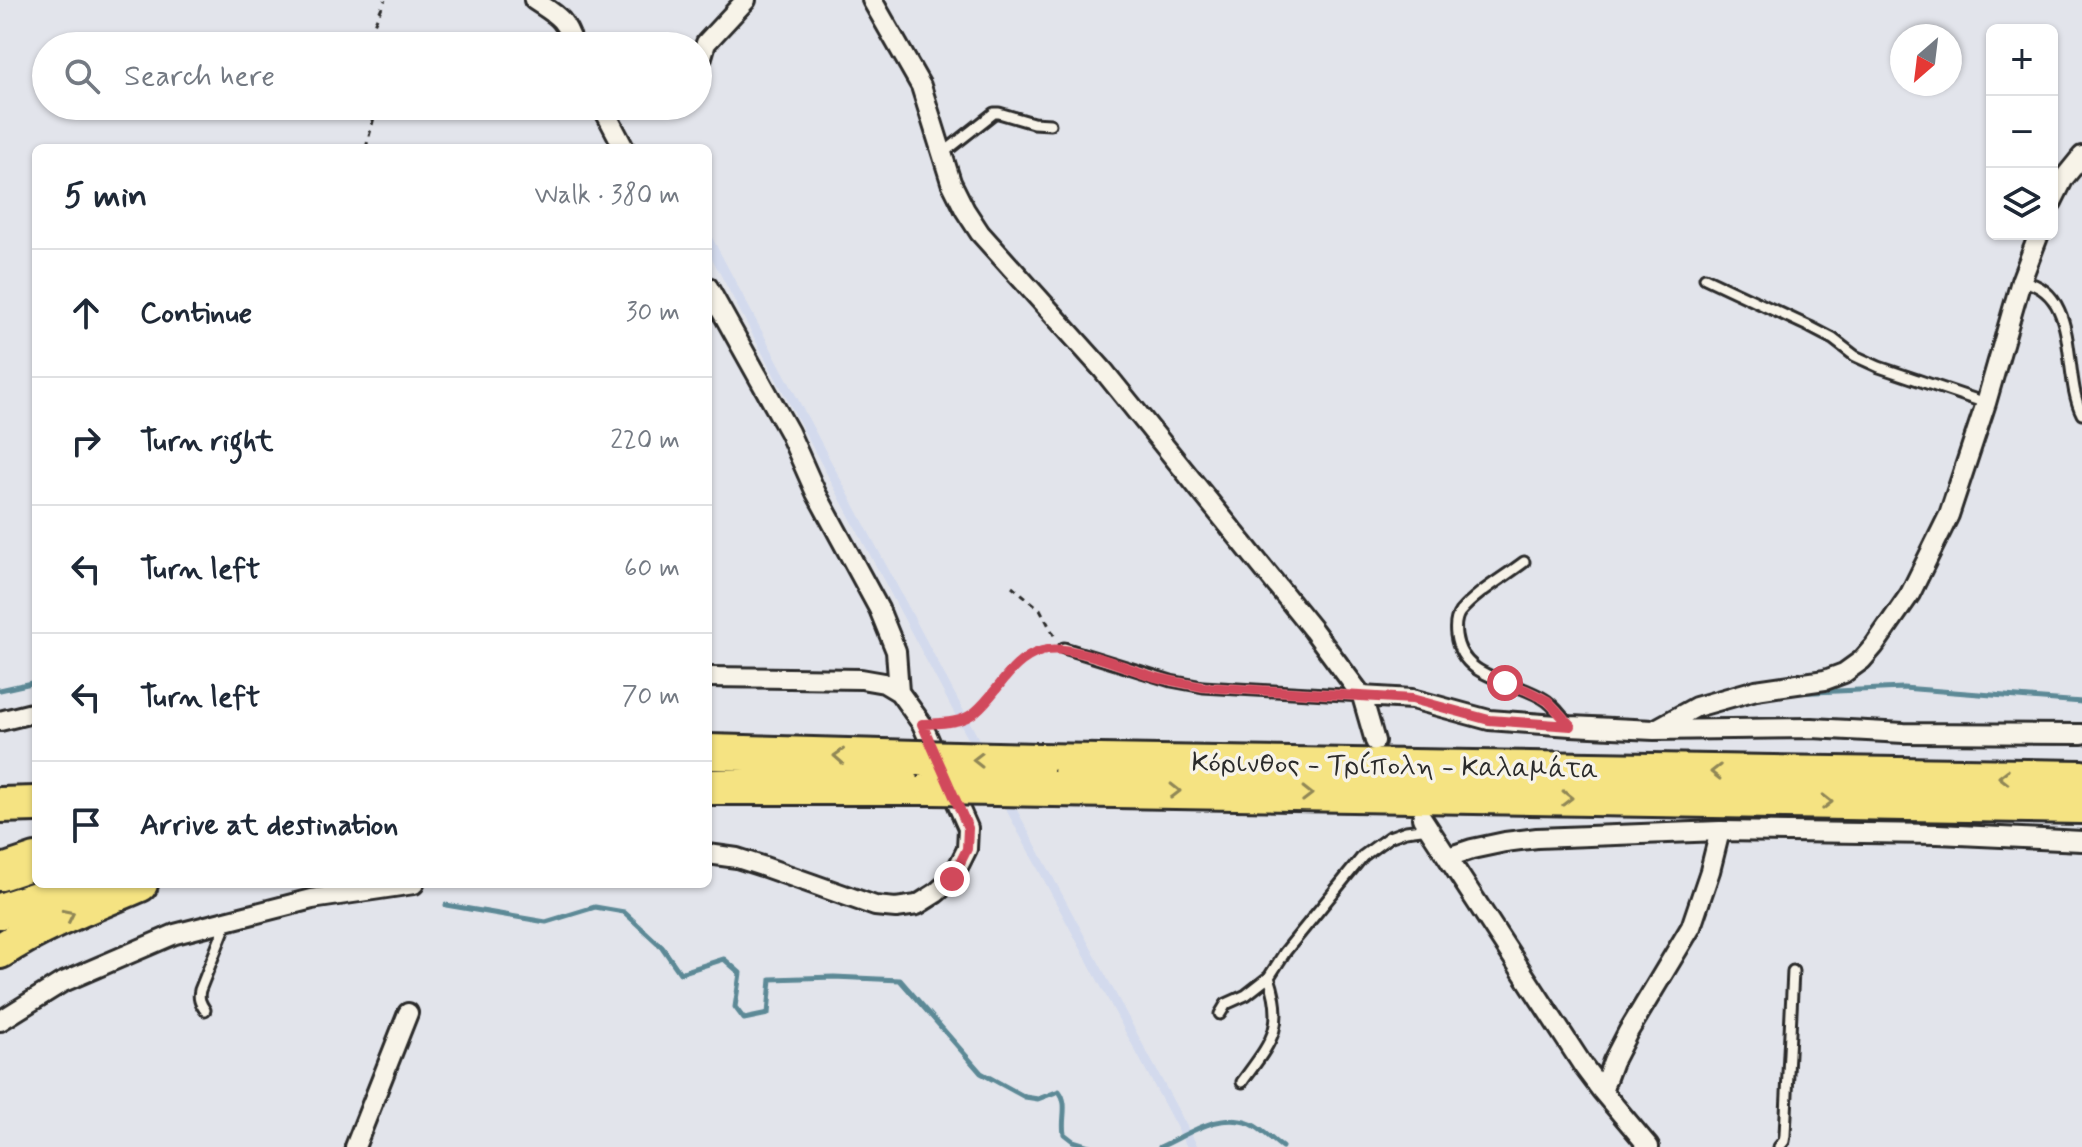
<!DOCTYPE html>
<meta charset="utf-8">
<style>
:root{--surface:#fff;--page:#f2f2f3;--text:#1f2937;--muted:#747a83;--line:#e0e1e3}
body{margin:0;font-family:Mynerve,sans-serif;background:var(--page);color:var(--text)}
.controls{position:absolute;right:24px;top:24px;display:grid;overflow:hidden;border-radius:12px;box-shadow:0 2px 6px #0004}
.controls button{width:72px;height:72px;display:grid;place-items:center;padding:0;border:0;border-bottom:2px solid var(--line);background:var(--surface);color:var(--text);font:40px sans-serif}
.compass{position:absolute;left:1890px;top:24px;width:72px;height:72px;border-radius:50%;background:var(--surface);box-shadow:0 2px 6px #0004;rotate:208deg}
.stop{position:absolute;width:24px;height:24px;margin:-18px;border:6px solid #d1495b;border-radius:50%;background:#fff}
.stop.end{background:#d1495b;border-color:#fff;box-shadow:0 2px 8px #0008}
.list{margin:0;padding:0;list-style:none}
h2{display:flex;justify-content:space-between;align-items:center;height:104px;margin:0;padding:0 32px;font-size:34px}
h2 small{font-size:26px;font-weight:400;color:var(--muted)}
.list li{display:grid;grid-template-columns:52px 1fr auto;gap:24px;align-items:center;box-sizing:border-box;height:128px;padding:0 32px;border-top:2px solid var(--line)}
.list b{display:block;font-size:30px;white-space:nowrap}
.list em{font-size:26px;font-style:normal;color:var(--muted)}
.icon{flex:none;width:44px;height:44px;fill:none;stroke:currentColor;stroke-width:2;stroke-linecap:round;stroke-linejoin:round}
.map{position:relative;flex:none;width:2082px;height:1147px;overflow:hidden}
.search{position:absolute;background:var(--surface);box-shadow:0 2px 6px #0004;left:32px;top:32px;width:680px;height:88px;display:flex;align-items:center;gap:20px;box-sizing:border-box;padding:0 28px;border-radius:44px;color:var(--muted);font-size:30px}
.panel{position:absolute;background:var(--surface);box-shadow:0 2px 6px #0004;left:32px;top:144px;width:680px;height:744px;border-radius:12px}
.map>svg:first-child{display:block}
</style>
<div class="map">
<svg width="2082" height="1147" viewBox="0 0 2082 1147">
<rect width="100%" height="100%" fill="#e2e4eb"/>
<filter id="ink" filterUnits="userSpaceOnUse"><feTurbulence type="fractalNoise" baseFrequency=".0125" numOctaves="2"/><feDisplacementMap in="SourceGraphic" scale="16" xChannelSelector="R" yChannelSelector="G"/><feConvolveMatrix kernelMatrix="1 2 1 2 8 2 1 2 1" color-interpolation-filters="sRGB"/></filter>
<g filter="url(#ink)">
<path fill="#d3daed" d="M708,230l259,487 231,430h-11l-229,-427 -250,-469z"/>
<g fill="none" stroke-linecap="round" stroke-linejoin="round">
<path stroke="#5c8996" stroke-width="5" d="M0,690l36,-8
M1793,693l110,-5 179,14
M446,905l100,17 49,-15 29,5 38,35 18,26 44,-14 16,14 -5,34 9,12 24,-5 3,-35 63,-2 66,3 81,93 44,24 13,2 21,-8c10,13 2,27 5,43l9,7 19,6
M1160,1147c29,-13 59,-36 91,-23 11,5 21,16 31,23"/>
<defs>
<path id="lane" d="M942,154l52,-41h5l34,10 17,1
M1705,278l105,49 23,12 22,17 24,11 107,36
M2021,281c61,10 40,92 61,133
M1524,562c-21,16 -47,30 -64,50 -5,7 -5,15 -4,23 6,47 61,44 91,66 8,6 15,15 21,23
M1064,648l107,33 32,6 159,9
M205,1010c-5,-7 -7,-12 -5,-20l27,-68
M1220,1014l6,-10 20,-9 23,-18 16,-25 78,-96 26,-19 17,-6 23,-3
M1242,1082c29,-40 44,-54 27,-105
M1779,1147l5,-6 1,-6 8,-164"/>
<path id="street" d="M534,0c24,16 30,17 40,46
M872,0l49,86 30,96 14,28 15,23 123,137 210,260 49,66 13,45
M701,60l5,-17 40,-43
M602,106l22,42
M2052,202l12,-24 18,-22
M708,287l81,145 27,61 63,116 17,42 3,41
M708,677l153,2 23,4 15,9 23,32 46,104 -1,21 -15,30 -16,14 -19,12 -21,3 -21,-2 -113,-40 -25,-8 -29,-4
M1362,696l50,3 77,21 82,6 83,4 158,-2 92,5 178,1
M0,721l36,-9
M1656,729l40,-22 60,-17 69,-10 19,-7 18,-13 12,-14 36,-52 39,-79 37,-112 35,-122 18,-47
M1422,818l162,249 18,24 47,56
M1448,857l24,-8 33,-7 32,-4 183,-7 218,3 144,7
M0,1021l61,-38 114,-49 137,-35 102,-15
M1602,1091l11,-30 15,-29 63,-105 19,-56 10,-40
M355,1147l53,-134"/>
<path id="highway" d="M708,752l209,6
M1039,761l1043,17
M708,787h225
M1054,789l1028,17
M0,805l36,-1
M0,873l36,-12
M0,911l83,-27
M0,951c43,-28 93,-47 140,-67"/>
</defs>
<use href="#lane" stroke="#2b2b2b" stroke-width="15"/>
<use href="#street" stroke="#2b2b2b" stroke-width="24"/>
<use href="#highway" stroke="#2b2b2b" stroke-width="40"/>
<path stroke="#2b2b2b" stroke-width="3" stroke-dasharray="6 6" stroke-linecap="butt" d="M368,46v-8l17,-38
M488,46l18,-5h42l6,2
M366,148l11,-42
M1012,586l28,23 16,30
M938,723c12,-1 26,-3 36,-10 29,-23 33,-57 77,-63"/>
<use href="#lane" stroke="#f7f3e8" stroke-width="9"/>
<use href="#street" stroke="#f7f3e8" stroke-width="18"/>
<use href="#highway" stroke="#f5e382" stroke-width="34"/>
<defs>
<path id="highway-bridge" d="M917,758l122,3
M933,787l121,2"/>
</defs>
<use href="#highway-bridge" stroke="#2b2b2b" stroke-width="40" stroke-linecap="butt"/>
<use href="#highway-bridge" stroke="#f5e382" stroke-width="34"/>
</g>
<defs><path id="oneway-chevron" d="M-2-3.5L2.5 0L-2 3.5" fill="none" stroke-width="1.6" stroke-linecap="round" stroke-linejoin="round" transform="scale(2)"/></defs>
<g stroke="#908756">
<use href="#oneway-chevron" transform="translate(839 756) rotate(-177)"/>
<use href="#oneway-chevron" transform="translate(978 760) rotate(-179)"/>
<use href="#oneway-chevron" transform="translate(1716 772) rotate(-179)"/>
<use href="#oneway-chevron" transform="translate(2004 777) rotate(-179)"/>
<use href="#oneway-chevron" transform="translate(1175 791) rotate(1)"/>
<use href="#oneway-chevron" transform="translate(1307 794) rotate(1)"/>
<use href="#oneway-chevron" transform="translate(1567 798) rotate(1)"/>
<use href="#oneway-chevron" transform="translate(1827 802) rotate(1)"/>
<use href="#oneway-chevron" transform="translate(69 915) rotate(-26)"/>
</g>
</g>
<g fill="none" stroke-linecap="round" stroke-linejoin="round" filter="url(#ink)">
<path stroke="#d1495b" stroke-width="10" d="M952,879l15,-30 1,-21 -46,-104c17,-1 39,0 53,-12 24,-20 35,-52 67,-61 29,-8 83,17 113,26 16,4 32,7 48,10l209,12 77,21 82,6 -23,-25 -22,-11 -21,-7"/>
</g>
<g text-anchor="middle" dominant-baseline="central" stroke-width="7" stroke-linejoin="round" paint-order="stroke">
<g font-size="28" fill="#2b2b2b" stroke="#f7f3e8">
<text transform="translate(1395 767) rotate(1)">Κόρινθος - Τρίπολη - Καλαμάτα</text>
</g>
</g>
</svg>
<div class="controls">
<button>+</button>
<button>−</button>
<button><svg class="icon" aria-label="layers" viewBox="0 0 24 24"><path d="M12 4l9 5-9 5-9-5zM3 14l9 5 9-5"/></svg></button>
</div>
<svg class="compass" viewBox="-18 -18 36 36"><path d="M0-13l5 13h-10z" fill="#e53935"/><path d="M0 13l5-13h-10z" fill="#747a83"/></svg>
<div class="stop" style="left:1505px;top:683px"></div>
<div class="stop end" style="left:952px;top:879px"></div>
<div class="search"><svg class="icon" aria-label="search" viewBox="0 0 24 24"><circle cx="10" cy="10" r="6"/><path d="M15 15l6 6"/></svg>Search here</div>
<section class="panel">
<h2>5 min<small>Walk · 380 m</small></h2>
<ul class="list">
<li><svg class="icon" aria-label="ahead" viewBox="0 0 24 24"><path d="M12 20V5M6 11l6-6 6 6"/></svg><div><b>Continue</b></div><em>30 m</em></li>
<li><svg class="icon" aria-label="right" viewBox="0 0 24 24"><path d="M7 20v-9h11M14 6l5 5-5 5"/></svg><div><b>Turn right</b></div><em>220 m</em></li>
<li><svg class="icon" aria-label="left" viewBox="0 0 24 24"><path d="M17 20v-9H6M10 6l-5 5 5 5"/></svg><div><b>Turn left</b></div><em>60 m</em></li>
<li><svg class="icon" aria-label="left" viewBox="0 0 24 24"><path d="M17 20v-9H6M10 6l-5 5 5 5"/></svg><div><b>Turn left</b></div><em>70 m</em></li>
<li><svg class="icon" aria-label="arrive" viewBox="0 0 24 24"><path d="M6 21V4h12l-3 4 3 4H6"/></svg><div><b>Arrive at destination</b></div></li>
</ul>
</section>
</div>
